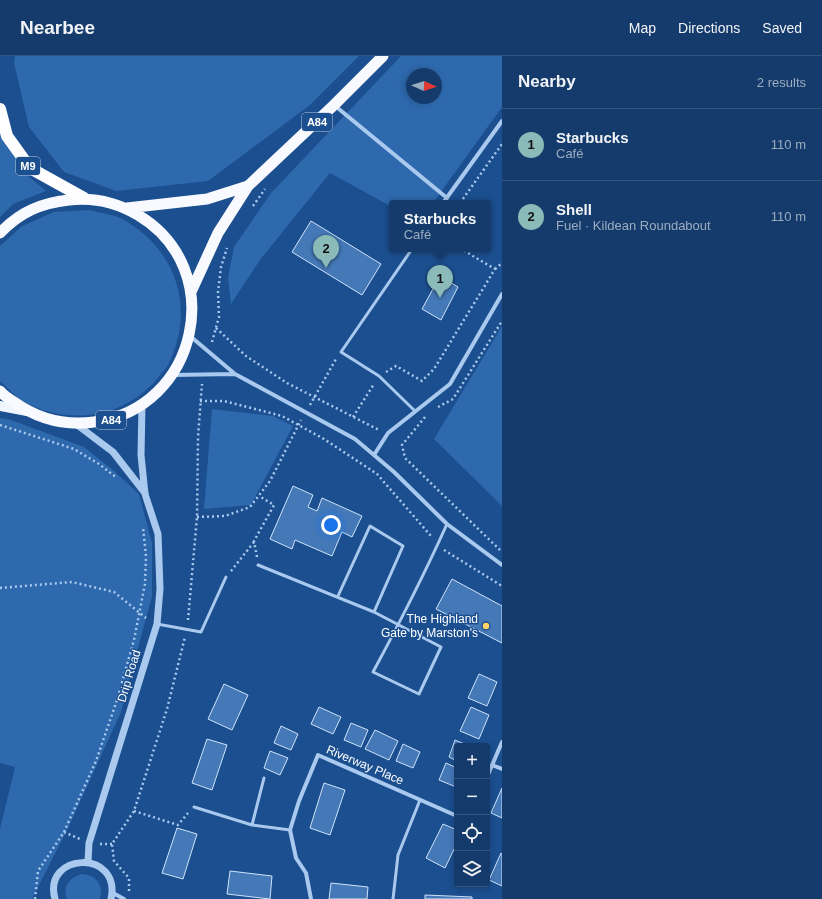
<!DOCTYPE html>
<meta charset="utf-8">
<style>
:root{--surface:#143b6b;--page:#214673;--text:#f1f3f6;--muted:#9dadc1;--line:#33557e;--accent:#8bbbb9}
body{margin:0;font-family:Helvetica,sans-serif;background:var(--page);color:var(--text)}
.controls{position:absolute;right:12px;bottom:12px;display:grid;overflow:hidden;border-radius:4px;box-shadow:0 2px 6px #0003}
.controls button{width:36px;height:36px;display:grid;place-items:center;padding:0;border:0;border-bottom:1px solid var(--line);background:var(--surface);color:var(--text);font:20px sans-serif}
.compass{position:absolute;left:406px;top:12px;width:36px;height:36px;border-radius:50%;background:var(--surface);box-shadow:0 2px 6px #0003;rotate:93deg}
.you{position:absolute;left:331px;top:469px;width:14px;height:14px;margin:-10px;border:3px solid #fff;border-radius:50%;background:#1a73e8;box-shadow:0 0 0 6px #1a73e833}
.badge{display:grid;place-items:center;width:26px;height:26px;border-radius:50%;background:var(--accent);color:#111;font-size:13px;font-weight:700}
.pin{position:absolute;translate:-50% -33px;filter:drop-shadow(0 1px 2px #0008)}
.pin::after{content:'';position:absolute;top:21px;width:14px;height:12px;background:inherit;clip-path:polygon(0 0,100% 0,50% 100%)}
.popup{position:absolute;left:389px;top:144px;width:102px;height:52px;box-sizing:border-box;display:grid;place-content:center;border-radius:4px;background:var(--surface);filter:drop-shadow(0 1px 3px #0005);font-size:13px;white-space:nowrap;color:var(--muted)}
.popup b{font-size:15px;color:var(--text)}
.popup::after{content:'';position:absolute;left:50%;top:100%;margin-left:-8px;border:8px solid transparent;border-top-color:var(--surface)}
.list{margin:0;padding:0;list-style:none}
h2{display:flex;justify-content:space-between;align-items:center;height:52px;margin:0;padding:0 16px;font-size:17px}
h2 small{font-size:13px;font-weight:400;color:var(--muted)}
.list li{display:grid;grid-template-columns:26px 1fr auto;gap:12px;align-items:center;box-sizing:border-box;height:72px;padding:0 16px;border-top:1px solid var(--line)}
.list b{display:block;font-size:15px;white-space:nowrap}
.list p{margin:0;font-size:13px;white-space:nowrap;color:var(--muted)}
.list em{font-size:13px;font-style:normal;color:var(--muted)}
.icon{flex:none;width:22px;height:22px;fill:none;stroke:currentColor;stroke-width:2;stroke-linecap:round;stroke-linejoin:round}
.map{position:relative;flex:none;width:502px;height:843px;overflow:hidden}
header{display:flex;align-items:center;gap:24px;box-sizing:border-box;height:56px;padding:0 20px;background:var(--surface);border-bottom:1px solid var(--line)}
header strong{font-size:19px}
nav{display:flex;gap:22px;margin-inline-start:auto;font-size:14px}
main{display:flex}
aside{flex:1;background:var(--surface)}
.map>svg:first-child{display:block}
</style>
<header>
<strong>Nearbee</strong>
<nav><a>Map</a><a>Directions</a><a>Saved</a></nav>
</header>
<main>
<div class="map">
<svg width="502" height="843" viewBox="0 0 502 843">
<rect width="100%" height="100%" fill="#1b4f8f"/>
<path fill="#2e69ad" fill-rule="evenodd" d="M15,0h344l-49,49 -102,76 -92,10 -52,-19 -35,-45 -15,-64z
M401,0h101v51l-69,96h-41v4l-62,-34 -70,87 -29,44 -3,-26 6,-31 37,-54zM412,18h24v24h-24z
M0,68l22,47 24,20 -33,13 -13,13z
M89,154c11,3 25,4 35,10 53,30 72,90 44,145 -3,5 -8,10 -11,14 -34,40 -90,47 -134,22 -9,-5 -16,-14 -23,-20v-135l22,-20 32,-14z
M502,270v180l-68,-67z
M212,353l61,7 20,10 -42,79 -47,4z
M0,362l11,2 73,27 30,24 25,23 13,49v53l-31,116 -52,114 -37,73h-32v-70l15,-62 -15,-4z
M82,818c14,1 22,11 18,25h-33c-5,-13 3,-22 15,-25z"/>
<path fill="#4478b7" stroke="#cfe3fa" d="M311,165l70,43 -19,31 -70,-43z
M440,220l18,11 -17,33 -19,-11z
M293,430l20,9 -5,12 9,4 5,-13 40,18 -10,21 -10,-5 -10,24 -37,-16 -3,9 -22,-10z
M452,523l50,27v37l-66,-34z
M479,618l18,8 -10,24 -19,-8z
M224,628l24,11 -16,35 -24,-11z
M319,651l22,10 -8,17 -22,-10z
M471,651l18,8 -10,24 -19,-8z
M351,667l17,7 -7,17 -17,-7z
M281,670l17,8 -7,16 -17,-7z
M375,674l23,11 -9,19 -24,-11z
M207,683l20,6 -15,45 -20,-7z
M455,684l14,6h-12v15l-8,-4z
M403,688l17,8 -7,16 -17,-7z
M270,695l18,7 -8,17 -16,-7z
M446,707l11,5 -1,19 -17,-7z
M324,727l21,7 -15,45 -20,-7z
M502,732v30l-11,-5z
M443,768l14,6v13l-12,25 -19,-10z
M177,772l20,6 -14,45 -21,-6z
M501,797l1,1v32l-13,-6z
M230,815l42,5 -2,23 -43,-5z
M331,827l37,4 -1,12h-38z
M425,839l47,2v2h-47z"/>
<g fill="none" stroke-linecap="round" stroke-linejoin="round">
<path stroke="#a9c9ee" stroke-width="2.5" stroke-dasharray="2 3" stroke-linecap="butt" d="M460,147l42,-59
M253,150l12,-17
M495,213l7,-6
M216,272l30,28 41,27 92,47
M212,286l7,-25 -1,-25 3,-25 6,-19
M386,316l10,-6 26,15 12,-12 61,-100 -34,-20
M200,345h24l58,15 42,23 53,35 54,62
M310,349l26,-46
M438,351l15,-8 49,-78
M353,361l21,-33
M425,361l-23,28 3,13 95,92
M0,369l74,24 25,15 18,14
M197,461l28,-1 25,-9 20,-26 31,-61
M444,494l58,36
M257,501l-3,-16 20,-36 -15,-9
M231,515l23,-29
M0,532l72,-6 42,10 32,26
M188,564l9,-103 1,-80 4,-53
M134,755l44,14 10,-12
M64,776l16,7
M100,788h12
M129,835v-13l-15,-17 -2,-17 22,-33 33,-102 18,-72
M35,843l3,-28 26,-39 32,-71 21,-61 17,-60 11,-56 1,-28 -3,-29"/>
<path stroke="#a9c9ee" stroke-width="3" d="M412,193l-71,103 38,24 36,35
M258,509l116,47 67,35 -22,47 -46,-22c26,-48 51,-97 74,-148
M338,540l32,-70 33,20 -29,66
M157,568l44,8 25,-55
M194,751l58,18 38,5
M252,769l12,-47
M393,843l5,-44 22,-55"/>
<path stroke="#a9c9ee" stroke-width="4" d="M334,49l113,93
M443,147l59,-82
M190,280l45,38 120,65 39,33 53,52 55,41
M172,319l63,-1
M374,399l14,-22 62,-49 52,-90
M492,709l10,4
M487,721l15,-35
M113,837l11,6
M311,843l-5,-26 -10,-15 -6,-28 9,-29 19,-46 139,61"/>
<path stroke="#a9c9ee" stroke-width="7" d="M76,368l37,28 32,41
M88,806l1,-19 68,-219 3,-35 -2,-55 -13,-40 -4,-39 1,-50
M55,843c-13,-47 67,-50 56,0"/>
<path stroke="#f0f6ff" stroke-width="10" d="M0,350l27,5"/>
<path stroke="#f8faff" stroke-width="11" d="M127,152l80,-9 41,-13
M0,177c20,-21 41,-30 69,-33 25,-3 47,2 69,15 91,54 60,194 -44,207 -29,4 -56,-3 -80,-20 -5,-3 -10,-6 -14,-11
M191,236l27,-59 30,-47 86,-81 49,-49"/>
<path stroke="#fff" stroke-width="12" d="M0,53l7,27 23,32 54,30"/>
</g>
<circle fill="#ffd166" stroke="#1b4f8f" stroke-width="1.5" cx="486" cy="570" r="4"/>
<g text-anchor="middle" dominant-baseline="central" stroke-width="3" stroke-linejoin="round" paint-order="stroke">
<g fill="#1b4f8f" stroke="#bbcadd" stroke-width="1">
<rect x="302" y="57" width="30" height="18" rx="3"/>
<rect x="16" y="101" width="24" height="18" rx="3"/>
<rect x="96" y="355" width="30" height="18" rx="3"/>
</g>
<g font-size="11" font-weight="bold" fill="#fff">
<text x="317" y="66">A84</text>
<text x="28" y="110">M9</text>
<text x="111" y="364">A84</text>
</g>
<g font-size="12" fill="#fff" stroke="#1b4f8f" text-anchor="end">
<text x="478" y="563">The Highland<tspan x="478" dy="14">Gate by Marston's</tspan></text>
</g>
<g font-size="12" fill="#fff" stroke="#1b4f8f">
<text transform="translate(129 620) rotate(-73)">Drip Road</text>
<text transform="translate(365 709) rotate(23)">Riverway Place</text>
</g>
</g>
</svg>
<div class="controls">
<button>+</button>
<button>−</button>
<button><svg class="icon" aria-label="locate" viewBox="0 0 24 24"><circle cx="12" cy="12" r="6"/><path d="M12 2v4M12 18v4M2 12h4M18 12h4"/></svg></button>
<button><svg class="icon" aria-label="layers" viewBox="0 0 24 24"><path d="M12 4l9 5-9 5-9-5zM3 14l9 5 9-5"/></svg></button>
</div>
<svg class="compass" viewBox="-18 -18 36 36"><path d="M0-13l5 13h-10z" fill="#e53935"/><path d="M0 13l5-13h-10z" fill="#9dadc1"/></svg>
<div class="you"></div>
<div class="pin badge" style="left:440px;top:242px">1</div>
<div class="popup"><b>Starbucks</b>Café</div>
<div class="pin badge" style="left:326px;top:212px">2</div>
</div>
<aside>
<h2>Nearby<small>2 results</small></h2>
<ul class="list">
<li><span class="badge">1</span><div><b>Starbucks</b><p>Café</p></div><em>110 m</em></li>
<li><span class="badge">2</span><div><b>Shell</b><p>Fuel · Kildean Roundabout</p></div><em>110 m</em></li>
</ul>
</aside>
</main>
